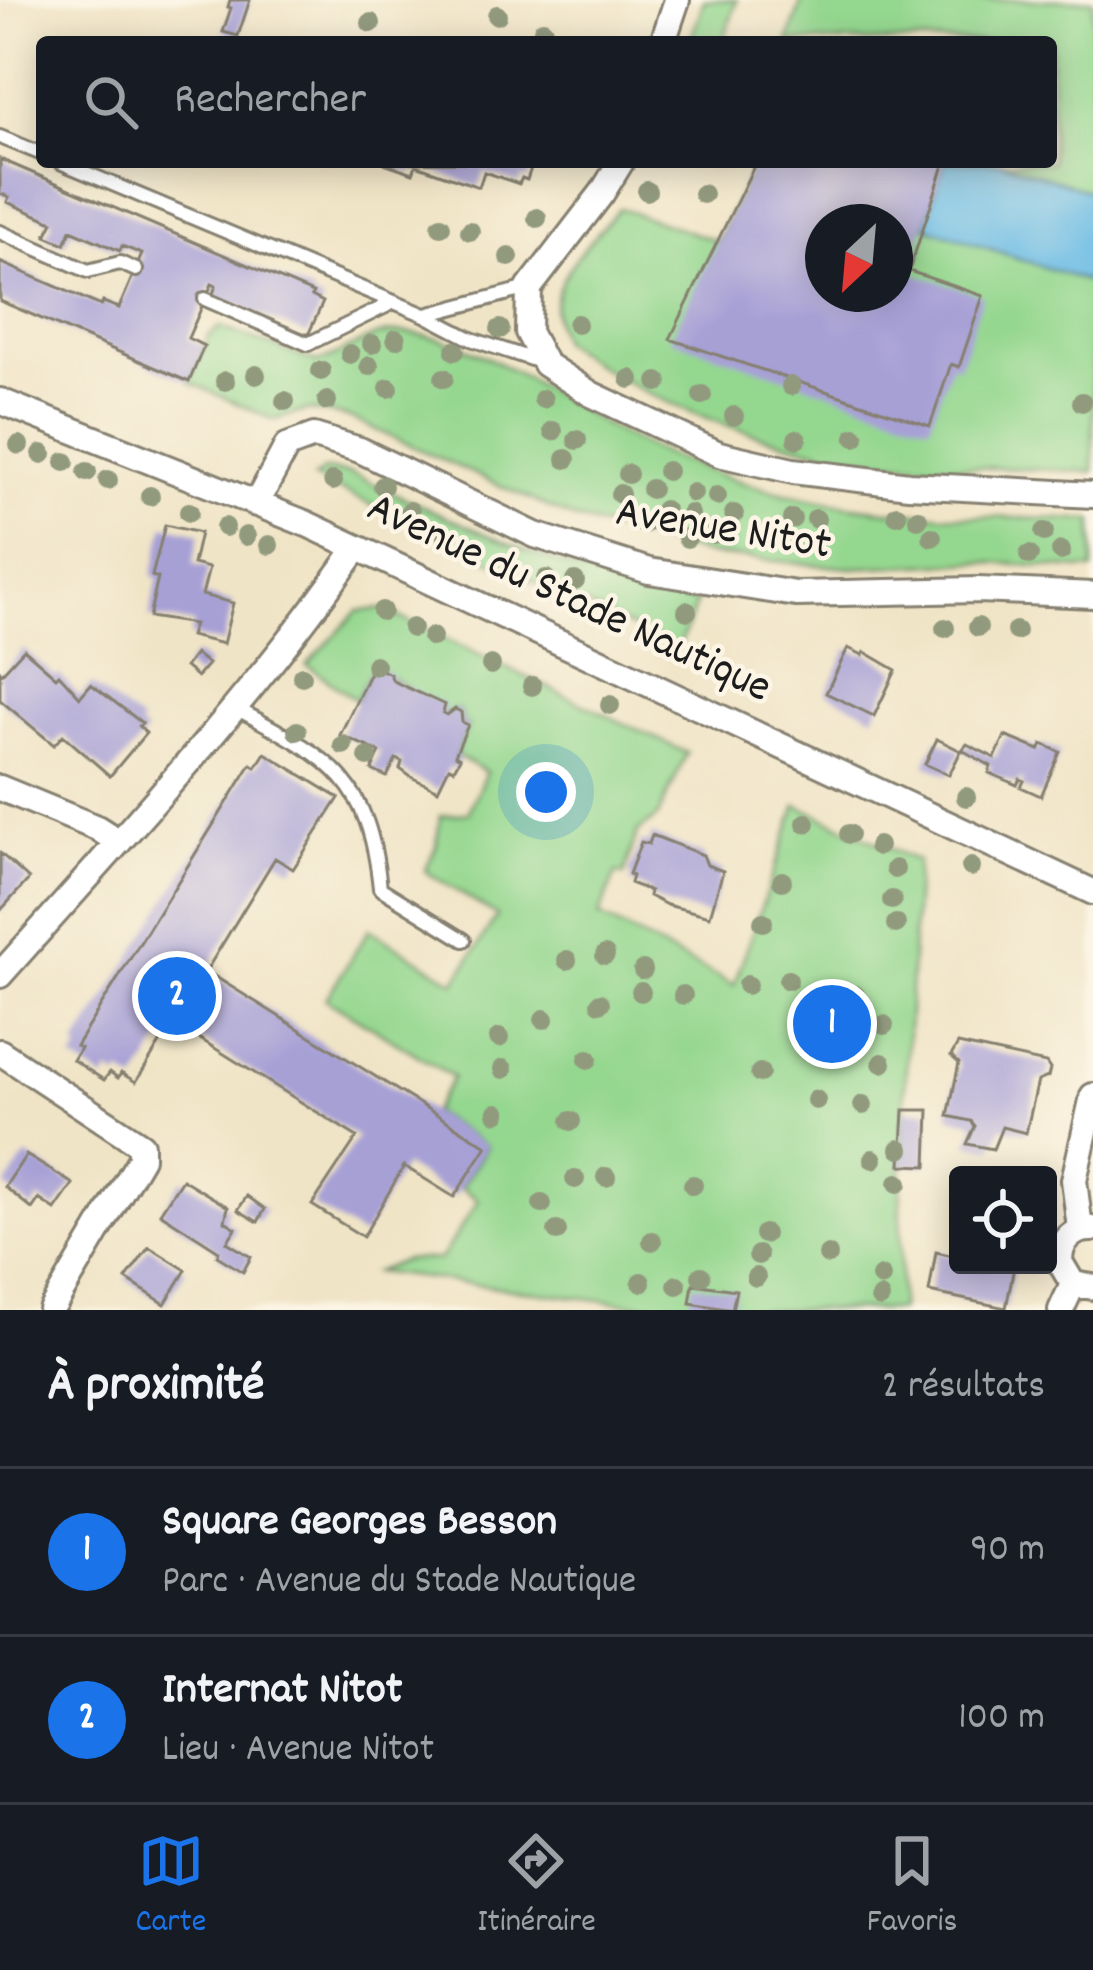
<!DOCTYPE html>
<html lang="fr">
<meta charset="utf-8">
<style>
:root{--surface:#171b24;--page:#242831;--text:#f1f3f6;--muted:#9ea1a6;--line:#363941;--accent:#1a73e8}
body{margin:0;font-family:Dekko,sans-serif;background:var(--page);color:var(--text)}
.controls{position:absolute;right:36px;bottom:36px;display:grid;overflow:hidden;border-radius:12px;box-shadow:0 6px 30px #0003}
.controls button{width:108px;height:108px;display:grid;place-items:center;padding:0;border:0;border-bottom:3px solid var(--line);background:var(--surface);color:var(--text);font:60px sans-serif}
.compass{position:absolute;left:805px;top:204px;width:108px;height:108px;border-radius:50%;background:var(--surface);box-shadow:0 6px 30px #0003;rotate:206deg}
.you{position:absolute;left:546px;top:792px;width:42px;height:42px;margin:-30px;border:9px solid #fff;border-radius:50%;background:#1a73e8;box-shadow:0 0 0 18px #1a73e833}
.badge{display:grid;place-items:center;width:78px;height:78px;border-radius:50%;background:var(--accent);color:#fff;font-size:39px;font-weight:700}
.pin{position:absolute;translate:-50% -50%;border:6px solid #fff;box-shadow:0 3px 12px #0006}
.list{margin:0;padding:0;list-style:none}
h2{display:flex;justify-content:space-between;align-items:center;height:156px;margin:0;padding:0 48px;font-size:51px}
h2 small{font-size:39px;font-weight:400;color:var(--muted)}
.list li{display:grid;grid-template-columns:78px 1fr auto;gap:36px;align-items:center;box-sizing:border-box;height:168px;padding:0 48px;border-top:3px solid var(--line)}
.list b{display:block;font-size:45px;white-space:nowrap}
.list p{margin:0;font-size:39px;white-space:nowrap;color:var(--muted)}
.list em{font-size:39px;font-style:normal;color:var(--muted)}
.icon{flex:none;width:66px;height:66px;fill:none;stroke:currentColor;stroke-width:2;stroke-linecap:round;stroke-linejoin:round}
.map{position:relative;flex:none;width:1093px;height:1310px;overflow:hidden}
.search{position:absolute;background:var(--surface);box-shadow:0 6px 30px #0003;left:36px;right:36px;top:36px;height:132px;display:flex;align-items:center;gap:30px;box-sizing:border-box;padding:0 42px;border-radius:12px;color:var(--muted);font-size:45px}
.sheet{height:492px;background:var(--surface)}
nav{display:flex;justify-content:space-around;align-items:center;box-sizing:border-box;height:168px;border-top:3px solid var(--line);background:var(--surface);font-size:33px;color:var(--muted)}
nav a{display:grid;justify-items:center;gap:6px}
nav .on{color:var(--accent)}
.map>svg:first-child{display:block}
</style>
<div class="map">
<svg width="1093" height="1310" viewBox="0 0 1093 1310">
<rect width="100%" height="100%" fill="#fcf5e5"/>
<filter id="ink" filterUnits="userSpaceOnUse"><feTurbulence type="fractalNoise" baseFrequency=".00833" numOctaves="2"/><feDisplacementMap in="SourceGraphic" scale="24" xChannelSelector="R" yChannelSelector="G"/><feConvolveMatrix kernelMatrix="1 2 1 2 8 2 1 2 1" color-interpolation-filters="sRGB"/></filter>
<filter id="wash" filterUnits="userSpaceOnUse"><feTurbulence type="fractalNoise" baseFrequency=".004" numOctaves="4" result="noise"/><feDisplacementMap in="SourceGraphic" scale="48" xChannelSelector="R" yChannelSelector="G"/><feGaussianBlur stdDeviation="2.7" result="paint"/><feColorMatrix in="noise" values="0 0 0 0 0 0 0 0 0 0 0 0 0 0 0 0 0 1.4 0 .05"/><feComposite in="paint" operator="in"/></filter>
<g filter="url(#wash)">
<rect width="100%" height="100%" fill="#f0e4c6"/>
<path fill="#94d78f" stroke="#587a56" stroke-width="3" fill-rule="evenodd" d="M704,0h33l-14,42h-33z
M802,0h291v472c-73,-5 -149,-3 -222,-13 -106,-14 -222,-54 -309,-117 -27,-53 25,-95 57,-134l98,33 39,-79h295v-120h-263zM823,222h72v72h-72z
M220,327l96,35c26,-5 50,-28 76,-29 74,-5 167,69 231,102 35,18 72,32 109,44 115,38 241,38 361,41v50l-115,-8 -128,6 -140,-13 -133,-35 -230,-103 -39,-7 -34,10 -85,-38 20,-46z
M325,470l27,4c113,51 222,105 345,128l-19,47 -364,-171z
M382,609l305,144 -29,63 -21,17 -13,42 -8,-2 -17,43 135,69 63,-180 120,56 -16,304 -1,145h-219l-306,-38 29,-12 36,-1 39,-59 -18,-12 26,-41 -55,-35 21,-35 -127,-78 43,-70 86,53 42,-66 -72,-45 12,-27 3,-28 28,-3 18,-41 -31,-17 13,-30 -6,-3 -1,-10 -6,-3 -8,6 -4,-2 -65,-45 -8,4 -14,28 -49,-35 51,-54z"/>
<path fill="#6abce5" stroke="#436c80" stroke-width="3" d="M945,162h55l93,30v92l-169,-58z"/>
<g id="blocks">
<path fill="#a7a0d5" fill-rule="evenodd" d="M230,0h20l-12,36 -15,-4 8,-24 -3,-1z
M0,159l313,134 -1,3 11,6 -15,33 -96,-39 4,-10 -4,-2 -24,54 16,8 -15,36 -189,-81v-39l101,44 2,-4 16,6 23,-54 -20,-8 -2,5 -49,-21 -6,14 -19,-8 7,-14 -46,-20 2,-5 -9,-4z
M533,162l-6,18 -5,-2 -3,6 -35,-12 -5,15 -63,-22 -3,8 -29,-10z
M756,162h189l-36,109 74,25 -24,71 -8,-3 -21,62 -260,-87zM823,222h72v72h-72z
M165,525l35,8 -7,31 16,4 -7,27 31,8 -10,41 -33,-8 4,-12 -45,-7 9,-39 -6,-2z
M848,648l15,7 2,-3 31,18 -22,46 -48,-23z
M24,649l32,28 3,-3 21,23 11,-13 51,39 -3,3 7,7 -36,43 -47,-41 -9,10 -54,-45v-29l2,2z
M195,654l13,10 -11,13 -12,-10z
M378,668l12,6 3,7 52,24 -2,8 4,2 8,-6 6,3 1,10 6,3 -13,30 5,3 -6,11 -5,-2 -11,23 -27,-13 -11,-8 2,-7 -6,-3 -9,18 -15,-7 8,-18 -40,-17 30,-63z
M1005,736l34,14 3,-6 18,8 -19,44 -20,-9 3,-6 -4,-2 -3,6 -28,-12 2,-7 -29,-16 5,-6 28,14z
M937,739l24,12 -12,24 -24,-11z
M265,753l74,45 -46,71 -18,-11 -69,113 281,175 -33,51 -50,-31 -41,71 -51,-32 45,-68 -184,-115 -37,60 -15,-9 -3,5 -8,-6 -6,8 -31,-20 7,-12 -4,-2 175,-282 5,3z
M652,835l51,20 4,10 16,6 -13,45 -43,-11 -18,-9 1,-5 -20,-8 2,-7 -3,-2 12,-32 8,2z
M0,853l29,26 -29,32z
M958,1044l88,19 4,6 -2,8 -10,4 -12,52 -24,-6 -9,22 -26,-5 8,-18 -4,-5 -23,-5 11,-53 -8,-7z
M904,1110h25l-2,56 -26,-1z
M26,1155l47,29 -18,26 -16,-11 -7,10 -27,-22z
M182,1179l46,28 -3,14 11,7 -9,14 24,15 -8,15 -26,-16 2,-5 -59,-38z
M247,1196l18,13 -7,13 -20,-12z
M149,1247l37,23 -21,34 -39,-25z
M936,1252l22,5v8l56,2 -8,41 -77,-16z
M693,1284l43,6 -4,20 -42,-7z"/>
</g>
</g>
<g filter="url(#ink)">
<use href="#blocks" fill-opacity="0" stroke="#868071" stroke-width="3"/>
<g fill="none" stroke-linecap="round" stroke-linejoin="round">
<defs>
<path id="lane" d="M0,137l42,17
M60,162l365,153 46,24 69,23
M0,232l88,39 32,-8 16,7
M205,299l103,45 86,-42
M426,315l102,-27
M234,707c95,52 134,67 146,181l84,52"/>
<path id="street" d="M663,42l14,-42
M621,162l-19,31 -73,95 -1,44 17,32 46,30 128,60 74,17 116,14 184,10
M0,401l307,123 786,368
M256,504l31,-58 27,-10 46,14 175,85 114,36 147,23 182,-4 115,5
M0,788l97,40 22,14
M0,975c123,-138 251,-275 357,-427
M0,1052l141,93v13l-90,152
M1080,1229l-6,-49 19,-84
M1092,1229c-21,0 -32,13 -32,33l13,22 20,3
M1061,1310l12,-26"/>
</defs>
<use href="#lane" stroke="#868071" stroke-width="18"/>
<use href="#street" stroke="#868071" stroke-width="30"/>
<use href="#lane" stroke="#fff" stroke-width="12"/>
<use href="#street" stroke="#fff" stroke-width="24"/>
</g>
<g fill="#929a7e">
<circle cx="497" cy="15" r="10"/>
<circle cx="371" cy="23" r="10"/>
<circle cx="543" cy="30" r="10"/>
<circle cx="647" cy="191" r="10"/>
<circle cx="703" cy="194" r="10"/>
<circle cx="537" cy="218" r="10"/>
<circle cx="441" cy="226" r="10"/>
<circle cx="470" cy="231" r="10"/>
<circle cx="509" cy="257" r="10"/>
<circle cx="577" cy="324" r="10"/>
<circle cx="500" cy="329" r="10"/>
<circle cx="396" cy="339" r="10"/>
<circle cx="372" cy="344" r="10"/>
<circle cx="455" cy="351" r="10"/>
<circle cx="350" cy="354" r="10"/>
<circle cx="369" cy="366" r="10"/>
<circle cx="321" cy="371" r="10"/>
<circle cx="256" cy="375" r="10"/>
<circle cx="444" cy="378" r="10"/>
<circle cx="630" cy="379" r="10"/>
<circle cx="225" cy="381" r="10"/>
<circle cx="658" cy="382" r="10"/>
<circle cx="791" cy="386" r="10"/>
<circle cx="389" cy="388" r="10"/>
<circle cx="702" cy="395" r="10"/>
<circle cx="543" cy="399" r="10"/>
<circle cx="285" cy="401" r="10"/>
<circle cx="327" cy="401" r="10"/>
<circle cx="1082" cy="402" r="10"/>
<circle cx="734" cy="416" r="10"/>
<circle cx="553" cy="431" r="10"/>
<circle cx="855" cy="437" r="10"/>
<circle cx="797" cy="439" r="10"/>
<circle cx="577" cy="440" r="10"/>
<circle cx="19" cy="445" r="10"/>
<circle cx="42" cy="454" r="10"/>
<circle cx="566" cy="459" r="10"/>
<circle cx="65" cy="462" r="10"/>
<circle cx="667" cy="471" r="10"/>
<circle cx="87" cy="472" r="10"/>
<circle cx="628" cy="474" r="10"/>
<circle cx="108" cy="480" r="10"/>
<circle cx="333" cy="481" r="10"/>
<circle cx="383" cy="486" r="10"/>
<circle cx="651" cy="489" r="10"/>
<circle cx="693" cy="493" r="10"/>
<circle cx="620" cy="494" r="10"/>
<circle cx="150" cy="496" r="10"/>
<circle cx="717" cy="496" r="10"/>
<circle cx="664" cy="510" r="10"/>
<circle cx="410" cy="511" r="10"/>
<circle cx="189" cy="512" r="10"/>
<circle cx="690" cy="514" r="10"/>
<circle cx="734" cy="514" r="10"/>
<circle cx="897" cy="515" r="10"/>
<circle cx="792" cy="519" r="10"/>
<circle cx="816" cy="519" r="10"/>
<circle cx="918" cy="519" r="10"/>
<circle cx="644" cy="524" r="10"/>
<circle cx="225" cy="527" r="10"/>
<circle cx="1044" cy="532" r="10"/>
<circle cx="714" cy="534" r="10"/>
<circle cx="246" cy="536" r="10"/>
<circle cx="932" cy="537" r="10"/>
<circle cx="687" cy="538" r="10"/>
<circle cx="446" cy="539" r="10"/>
<circle cx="269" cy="545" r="10"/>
<circle cx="1061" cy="551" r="10"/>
<circle cx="1029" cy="555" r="10"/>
<circle cx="546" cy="579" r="10"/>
<circle cx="575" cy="581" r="10"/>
<circle cx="382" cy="611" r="10"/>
<circle cx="687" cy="611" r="10"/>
<circle cx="978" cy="627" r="10"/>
<circle cx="412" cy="628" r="10"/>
<circle cx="945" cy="628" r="10"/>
<circle cx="1016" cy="631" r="10"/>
<circle cx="432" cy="637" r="10"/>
<circle cx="375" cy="665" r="10"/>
<circle cx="491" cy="665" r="10"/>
<circle cx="302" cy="676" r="10"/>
<circle cx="532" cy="686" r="10"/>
<circle cx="610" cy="705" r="10"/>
<circle cx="297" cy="731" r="10"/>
<circle cx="343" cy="745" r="10"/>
<circle cx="368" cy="757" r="10"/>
<circle cx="966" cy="797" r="10"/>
<circle cx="806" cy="823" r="10"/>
<circle cx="849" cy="834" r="10"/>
<circle cx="878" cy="846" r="10"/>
<circle cx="971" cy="867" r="10"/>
<circle cx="895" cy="869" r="10"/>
<circle cx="782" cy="881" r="10"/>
<circle cx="892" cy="900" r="10"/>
<circle cx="763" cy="922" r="10"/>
<circle cx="896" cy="924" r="10"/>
<circle cx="605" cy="955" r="10"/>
<circle cx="567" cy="960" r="10"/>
<circle cx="643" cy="970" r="10"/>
<circle cx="788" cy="980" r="10"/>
<circle cx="747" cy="985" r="10"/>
<circle cx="641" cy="992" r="10"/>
<circle cx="683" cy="995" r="10"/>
<circle cx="855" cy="995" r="10"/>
<circle cx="600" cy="1003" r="10"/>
<circle cx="812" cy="1016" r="10"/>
<circle cx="544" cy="1019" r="10"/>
<circle cx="884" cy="1025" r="10"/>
<circle cx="499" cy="1038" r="10"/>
<circle cx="588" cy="1059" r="10"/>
<circle cx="882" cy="1063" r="10"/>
<circle cx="503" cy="1069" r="10"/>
<circle cx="760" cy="1073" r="10"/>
<circle cx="816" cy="1100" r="10"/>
<circle cx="863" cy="1105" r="10"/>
<circle cx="497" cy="1113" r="10"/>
<circle cx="571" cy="1121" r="10"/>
<circle cx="900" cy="1149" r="10"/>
<circle cx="873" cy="1159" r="10"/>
<circle cx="606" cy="1177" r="10"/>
<circle cx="575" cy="1179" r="10"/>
<circle cx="898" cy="1183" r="10"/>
<circle cx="693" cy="1185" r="10"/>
<circle cx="542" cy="1204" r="10"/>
<circle cx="557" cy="1231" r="10"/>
<circle cx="764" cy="1234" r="10"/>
<circle cx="652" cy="1241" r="10"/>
<circle cx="758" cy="1255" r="10"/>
<circle cx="828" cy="1255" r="10"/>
<circle cx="701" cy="1276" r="10"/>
<circle cx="756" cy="1277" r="10"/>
<circle cx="881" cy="1277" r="10"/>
<circle cx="641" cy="1282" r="10"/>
<circle cx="677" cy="1285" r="10"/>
<circle cx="880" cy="1298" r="10"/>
</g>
</g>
<g text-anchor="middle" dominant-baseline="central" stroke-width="9" stroke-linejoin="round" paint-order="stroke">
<g font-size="45" fill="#1c1c1c" stroke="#fcf5e5">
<text transform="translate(723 531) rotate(9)">Avenue Nitot</text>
<text transform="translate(568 600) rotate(25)">Avenue du Stade Nautique</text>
</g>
</g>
</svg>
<div class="controls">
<button><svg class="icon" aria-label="locate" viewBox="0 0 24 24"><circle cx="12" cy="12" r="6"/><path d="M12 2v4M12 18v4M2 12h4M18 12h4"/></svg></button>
</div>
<svg class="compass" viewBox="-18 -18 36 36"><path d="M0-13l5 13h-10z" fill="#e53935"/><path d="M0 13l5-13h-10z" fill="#9ea1a6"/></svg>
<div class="you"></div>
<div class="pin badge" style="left:832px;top:1024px">1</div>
<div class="pin badge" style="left:177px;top:996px">2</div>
<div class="search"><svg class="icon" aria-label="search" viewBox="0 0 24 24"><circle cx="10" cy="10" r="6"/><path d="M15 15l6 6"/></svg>Rechercher</div>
</div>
<section class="sheet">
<h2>À proximité<small>2 résultats</small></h2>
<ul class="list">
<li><span class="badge">1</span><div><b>Square Georges Besson</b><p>Parc · Avenue du Stade Nautique</p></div><em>90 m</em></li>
<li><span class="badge">2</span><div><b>Internat Nitot</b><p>Lieu · Avenue Nitot</p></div><em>100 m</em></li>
</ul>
</section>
<nav>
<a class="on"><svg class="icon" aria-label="map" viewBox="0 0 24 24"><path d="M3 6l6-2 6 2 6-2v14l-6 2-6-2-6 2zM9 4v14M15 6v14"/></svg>Carte</a>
<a><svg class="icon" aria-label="directions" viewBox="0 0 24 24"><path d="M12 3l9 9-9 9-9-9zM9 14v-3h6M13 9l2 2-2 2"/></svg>Itinéraire</a>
<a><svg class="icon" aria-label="saved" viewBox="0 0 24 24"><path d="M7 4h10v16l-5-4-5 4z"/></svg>Favoris</a>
</nav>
